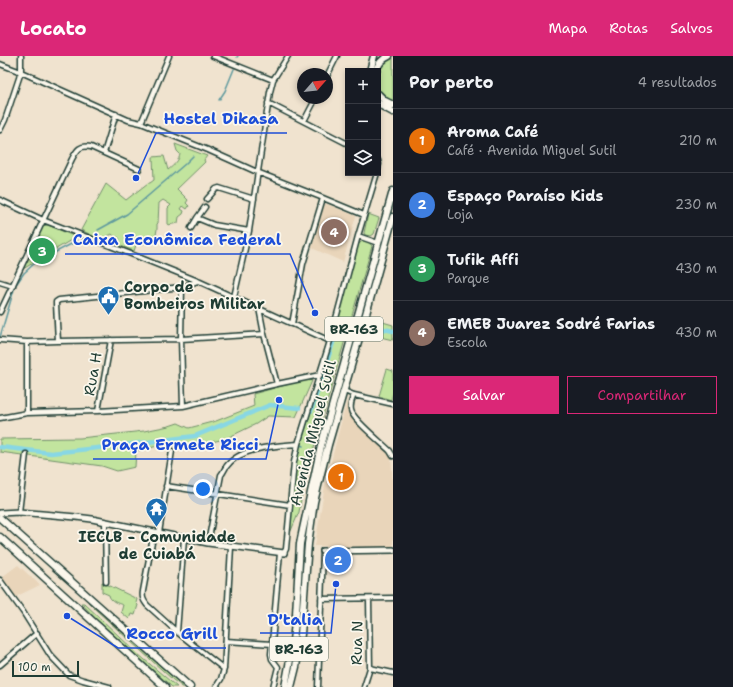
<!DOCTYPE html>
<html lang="pt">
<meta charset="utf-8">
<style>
:root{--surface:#171b24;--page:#20242c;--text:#f1f3f6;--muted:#9ea1a6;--line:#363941;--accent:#db2777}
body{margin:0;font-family:"Shantell Sans",sans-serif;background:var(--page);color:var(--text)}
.controls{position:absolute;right:12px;top:12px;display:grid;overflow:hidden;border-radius:0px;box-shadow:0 2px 6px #0003}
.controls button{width:36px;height:36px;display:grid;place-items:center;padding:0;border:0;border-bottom:1px solid var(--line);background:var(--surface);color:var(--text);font:20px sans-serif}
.compass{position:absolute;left:297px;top:12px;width:36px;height:36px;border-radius:50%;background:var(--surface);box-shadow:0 2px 6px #0003;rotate:62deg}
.scale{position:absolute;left:12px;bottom:10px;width:67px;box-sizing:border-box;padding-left:4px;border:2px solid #1f3d34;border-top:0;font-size:11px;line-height:14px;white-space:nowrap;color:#1f3d34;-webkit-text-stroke:3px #fbf7ec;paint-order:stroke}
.you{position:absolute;left:203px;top:433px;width:14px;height:14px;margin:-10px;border:3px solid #fff;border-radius:50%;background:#1a73e8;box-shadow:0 0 0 6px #1a73e833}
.badge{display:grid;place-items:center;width:26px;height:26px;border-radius:50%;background:var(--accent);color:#fff;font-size:13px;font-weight:700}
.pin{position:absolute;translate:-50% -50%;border:2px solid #fff;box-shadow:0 1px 4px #0006}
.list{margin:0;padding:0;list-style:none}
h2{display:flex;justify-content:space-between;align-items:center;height:52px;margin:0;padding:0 16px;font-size:17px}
h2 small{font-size:13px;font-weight:400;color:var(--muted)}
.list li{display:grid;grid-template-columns:26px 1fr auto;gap:12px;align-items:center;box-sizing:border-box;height:64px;padding:0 16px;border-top:1px solid var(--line)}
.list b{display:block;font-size:15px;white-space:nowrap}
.list p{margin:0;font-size:13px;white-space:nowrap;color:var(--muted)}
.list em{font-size:13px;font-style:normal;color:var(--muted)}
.actions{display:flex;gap:8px;padding:12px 16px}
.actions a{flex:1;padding:9px 0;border:1px solid var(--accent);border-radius:0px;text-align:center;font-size:14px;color:var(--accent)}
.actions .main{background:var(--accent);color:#fff}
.icon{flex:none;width:22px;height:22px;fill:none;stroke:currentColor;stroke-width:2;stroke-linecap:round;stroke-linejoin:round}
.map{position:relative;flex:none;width:393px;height:631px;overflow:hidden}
header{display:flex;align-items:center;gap:24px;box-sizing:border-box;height:56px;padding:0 20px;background:var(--accent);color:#fff}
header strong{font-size:19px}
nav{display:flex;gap:22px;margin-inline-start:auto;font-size:14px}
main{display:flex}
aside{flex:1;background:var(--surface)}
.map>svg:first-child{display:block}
</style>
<header>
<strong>Locato</strong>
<nav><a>Mapa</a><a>Rotas</a><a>Salvos</a></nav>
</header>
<main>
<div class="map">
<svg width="393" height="631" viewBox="0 0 393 631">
<rect width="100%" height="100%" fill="#f0e3cf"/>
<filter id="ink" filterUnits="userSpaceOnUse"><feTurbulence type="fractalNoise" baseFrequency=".025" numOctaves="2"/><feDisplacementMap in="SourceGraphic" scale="8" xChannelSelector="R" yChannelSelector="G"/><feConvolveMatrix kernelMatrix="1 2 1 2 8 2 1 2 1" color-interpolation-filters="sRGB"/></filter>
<g filter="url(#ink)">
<path fill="#e9d5ba" d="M324,147l32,13 -13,46 -31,-14z
M347,344l3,14 41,42 2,33v58l-78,-1 10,-61z
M18,509l22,20 -25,12 -13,-20z"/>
<path fill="#c2e49e" stroke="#709069" d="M392,2h1v45l-12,-7 -3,-5v-20l7,-10z
M175,88l32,12 -3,4 1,2 -28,27 11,11 -2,3 3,3 -2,3 -4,-3 -2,3 3,2 -1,3 -4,3 -1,6 -10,2v-17l3,-3 -8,-5 -4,3 -1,20 -1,1v5l-2,12 -3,1v-2l-7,-2 -1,6 -7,-2 -3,9 -16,-6 1,-7 -5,-2 -2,-2 -4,2 1,3 -4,3 -24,-12 25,-46 20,16 22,-17h2l4,-3 -1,-23 11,-1 4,14c6,-5 11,-9 12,-16l-3,-3z
M368,158l11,4 -5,16 -3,2 -6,-1 -1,-2z
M48,169l28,12 -53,32 20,-43z
M365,184l3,1 4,5 -68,236 -5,30 -9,21 1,-28 5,-44 4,-18 30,-95 28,-103 3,-3z
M376,264l17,5v15l-26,-6v-6l4,-6z
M387,313l6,2v21l-2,8 -12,-4z
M307,323l5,2 -16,36 -28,-1 -12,8 -31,15 -23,5 -44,2 -22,5 -1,16 -18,4 -15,-5 -102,-14v-13l80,-1 64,-7 25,-5 9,-3 11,5 27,-7 38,-15 -1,-12z
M102,526l35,17 -1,4 2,2 -3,10 -4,-1 -2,5 -8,-7 2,-7c-6,-2 -13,-4 -14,-10l-7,-3z
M88,546l96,85h-3l-1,-2 -7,-5 -78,-71z
M81,547h3l54,51 39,33h-5l-76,-68z"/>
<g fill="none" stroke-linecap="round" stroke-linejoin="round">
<path stroke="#5e999e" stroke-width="1.5" d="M237,1l1,-1
M219,44l6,-9 9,-22
M98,174l29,-16 58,-50 8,-8
M0,281l15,-51 9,-13 11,-10 42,-22
M303,390l-3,-1 11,-34"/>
<path stroke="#88d7e4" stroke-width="4.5" d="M367,269l26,6
M310,354l1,1 28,-87
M0,391l51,6 65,-7 79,-10 75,-31 29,3"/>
<defs>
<path id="minor" d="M213,0l60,24
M0,8l21,8 107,48 13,3 67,27 49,22 66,26 41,17
M327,20l10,-20
M268,47l80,41
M304,65l12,-23
M141,67l28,-67
M0,74l5,-10 16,-48v-16
M104,97l12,-39
M378,104l1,4 -1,5
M207,143l9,-10 3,-1 35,11
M0,144l43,20 88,34 67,27 132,60
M205,151l-8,11 17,7 35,6
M191,172l6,-10
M358,180l20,7
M0,226l13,4
M182,231l-1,52 2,67
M234,241l15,-66 21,-139 3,-12 15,-24
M259,252l5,26 13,50
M0,256l72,-153c5,-9 7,-14 19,-12l48,22
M292,268l11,-60 20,-66
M0,284l27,2 31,-1 123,-2 83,-5
M58,285l-2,-37v-2l3,-2 123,-13 16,-6
M344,335l10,4 39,9
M354,339c-2,4 -4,10 -3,15 1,9 31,33 39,41l3,5
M98,355l13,-71
M27,357v-71
M0,362l27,-5 71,-2 85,-5 94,-22 43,-9
M166,430l124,19
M19,456l7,-58
M105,466l1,60
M154,476l-11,59c-1,6 0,9 4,14l30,27 47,37
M159,477l13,-82
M208,487l13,-68c2,-2 3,-5 5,-8 14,-20 50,-21 72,-23
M284,497l2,-4 8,-87 4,-18 32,-103 28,-105 19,-63
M0,524l23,32 27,43 19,20 14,5 26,7
M321,543l72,-1
M177,576l7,-94
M226,585l46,3
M0,609l37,-32
M370,612l23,5
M216,631l5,-8 3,-10 7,-122
M273,631l5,-20 -6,-8 -1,-5 9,-101
M318,631l5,-136
M364,631l6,-19 -1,-69"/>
<path id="tertiary" d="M0,457l19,-1 57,5 16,2 116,24 76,10
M323,495l70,-1"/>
<path id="primary" d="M0,462l190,169
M0,481l165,150"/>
<path id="trunk" d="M370,15l4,-15
M376,15c2,-7 6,-12 13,-15
M378,38l7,7 8,4
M378,47l4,3 11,6
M285,631l7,-38 4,-35 4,-70 3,-15 18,-83 72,-255
M291,631l5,-20 5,-33 7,-90 6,-42 14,-57 36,-124 29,-104"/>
</defs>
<use href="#minor" stroke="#1f3d34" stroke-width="7"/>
<use href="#tertiary" stroke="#1f3d34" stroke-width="8"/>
<use href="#primary" stroke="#1f3d34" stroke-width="9"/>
<use href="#trunk" stroke="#1f3d34" stroke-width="9"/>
<use href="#minor" stroke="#fbf7ec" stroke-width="4"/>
<use href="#tertiary" stroke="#fbf7ec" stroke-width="5"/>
<use href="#primary" stroke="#fbf7ec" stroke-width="6"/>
<use href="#trunk" stroke="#fbf7ec" stroke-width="6"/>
</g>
</g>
<defs>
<symbol id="civic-pin" viewBox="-11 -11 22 30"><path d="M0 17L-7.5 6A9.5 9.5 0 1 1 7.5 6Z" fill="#1f6fb2" stroke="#fbf7ec"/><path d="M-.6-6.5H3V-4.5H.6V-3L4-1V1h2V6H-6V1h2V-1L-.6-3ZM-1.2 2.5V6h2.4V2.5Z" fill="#fff"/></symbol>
<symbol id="temple-pin" viewBox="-11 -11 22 30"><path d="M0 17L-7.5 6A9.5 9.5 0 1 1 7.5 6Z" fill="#1f6fb2" stroke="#fbf7ec"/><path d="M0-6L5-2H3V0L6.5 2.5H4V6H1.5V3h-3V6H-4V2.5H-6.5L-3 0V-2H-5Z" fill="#fff"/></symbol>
</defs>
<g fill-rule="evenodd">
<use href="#civic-pin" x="96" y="228" width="25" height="34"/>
<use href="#temple-pin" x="144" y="440" width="25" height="34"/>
</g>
<g text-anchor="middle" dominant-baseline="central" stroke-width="3.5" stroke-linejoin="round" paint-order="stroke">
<g fill="#fbf7ec" stroke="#61756b" stroke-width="1">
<rect x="325" y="261" width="58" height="24" rx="3"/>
<rect x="270" y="581" width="58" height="24" rx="3"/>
</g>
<g font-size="14" font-weight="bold" fill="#1f3d34">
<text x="354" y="273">BR-163</text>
<text x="299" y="593">BR-163</text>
</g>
<g font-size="15" font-weight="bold" fill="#1f3d34" stroke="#fbf7ec" text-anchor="start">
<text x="124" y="231">Corpo de<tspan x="124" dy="17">Bombeiros Militar</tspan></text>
<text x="157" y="481" text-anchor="middle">IECLB - Comunidade<tspan x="157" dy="17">de Cuiabá</tspan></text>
</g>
<g font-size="15" fill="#1f3d34" stroke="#fbf7ec">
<text transform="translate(93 318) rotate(-80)">Rua H</text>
<text transform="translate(313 377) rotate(-76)">Avenida Miguel Sutil</text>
<text transform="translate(357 587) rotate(-89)">Rua N</text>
</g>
</g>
<path fill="none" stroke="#1d4ed8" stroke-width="1.5" d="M136 122L156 77H287M315 257L290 198H65M279 344L266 403H93M336 528L331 577H260M67 560L118 592H226"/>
<g fill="#1d4ed8" stroke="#fbf7ec" stroke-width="1.5">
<circle cx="136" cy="122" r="4"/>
<circle cx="315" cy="257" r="4"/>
<circle cx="279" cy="344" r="4"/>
<circle cx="336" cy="528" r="4"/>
<circle cx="67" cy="560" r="4"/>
</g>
<g font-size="16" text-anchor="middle" font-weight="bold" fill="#1d4ed8" stroke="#fbf7ec" stroke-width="3.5" stroke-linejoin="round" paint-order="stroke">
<text x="221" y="68">Hostel Dikasa</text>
<text x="177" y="189">Caixa Econômica Federal</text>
<text x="180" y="394">Praça Ermete Ricci</text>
<text x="295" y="569">D'talia</text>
<text x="172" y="583">Rocco Grill</text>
</g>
</svg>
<div class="controls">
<button>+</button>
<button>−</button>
<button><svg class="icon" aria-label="layers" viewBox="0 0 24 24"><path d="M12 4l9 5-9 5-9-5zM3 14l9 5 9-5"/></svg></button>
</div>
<svg class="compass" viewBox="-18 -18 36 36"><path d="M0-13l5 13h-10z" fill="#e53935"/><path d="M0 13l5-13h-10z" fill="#9ea1a6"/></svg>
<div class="scale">100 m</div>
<div class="you"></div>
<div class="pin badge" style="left:341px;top:421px;background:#e8710a">1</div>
<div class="pin badge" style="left:338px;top:504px;background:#3f7fe0">2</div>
<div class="pin badge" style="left:42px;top:195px;background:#2e9e5b">3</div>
<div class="pin badge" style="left:334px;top:176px;background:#8d6e63">4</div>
</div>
<aside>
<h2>Por perto<small>4 resultados</small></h2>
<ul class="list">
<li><span class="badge" style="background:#e8710a">1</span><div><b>Aroma Café</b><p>Café · Avenida Miguel Sutil</p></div><em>210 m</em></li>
<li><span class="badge" style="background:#3f7fe0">2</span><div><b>Espaço Paraíso Kids</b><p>Loja</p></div><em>230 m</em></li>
<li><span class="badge" style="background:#2e9e5b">3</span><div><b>Tufik Affi</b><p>Parque</p></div><em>430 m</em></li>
<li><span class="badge" style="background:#8d6e63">4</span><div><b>EMEB Juarez Sodré Farias</b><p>Escola</p></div><em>430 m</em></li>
</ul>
<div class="actions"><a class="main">Salvar</a><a>Compartilhar</a></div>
</aside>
</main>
